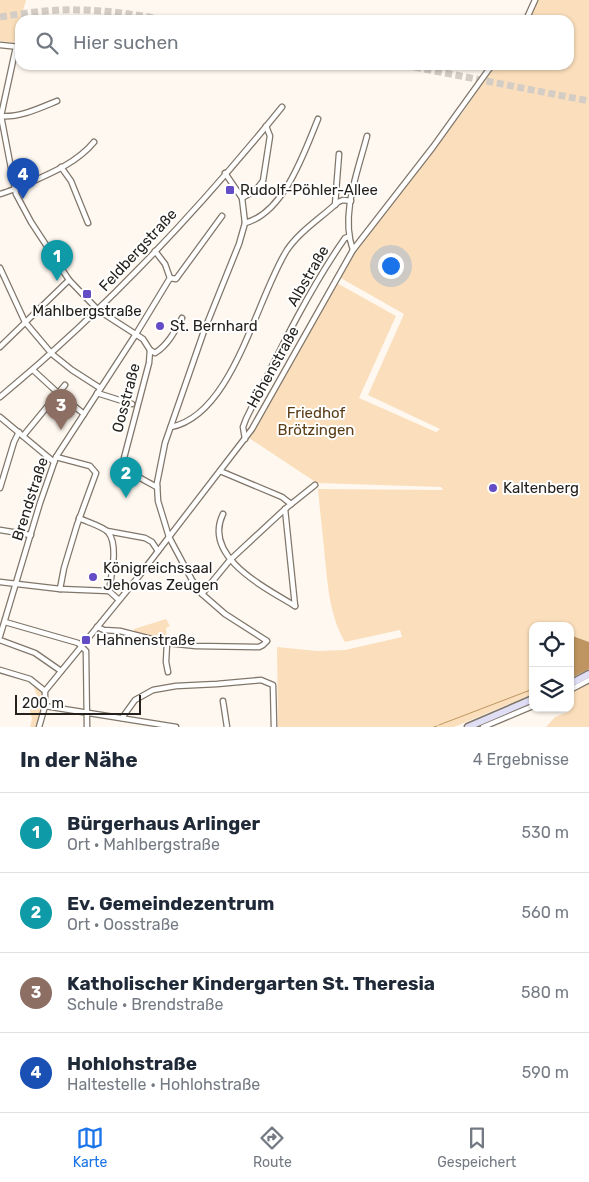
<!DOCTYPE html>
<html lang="de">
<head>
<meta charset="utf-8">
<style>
	body { margin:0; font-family:Rubik,sans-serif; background:#f2f2f3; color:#1f2937 }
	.controls { position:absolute; right:15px; bottom:15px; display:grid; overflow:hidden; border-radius:10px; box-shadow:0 1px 4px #0004 }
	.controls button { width:45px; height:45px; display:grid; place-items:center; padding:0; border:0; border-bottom:1px solid #e0e1e3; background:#fff; color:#1f2937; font:25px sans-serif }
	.scale { position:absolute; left:15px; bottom:12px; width:126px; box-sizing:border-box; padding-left:5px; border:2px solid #25211d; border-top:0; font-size:14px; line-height:18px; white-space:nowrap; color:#25211d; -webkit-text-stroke:4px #fff; paint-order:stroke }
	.you { position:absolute; left:390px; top:265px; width:18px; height:18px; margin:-12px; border:4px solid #fff; border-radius:50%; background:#1a73e8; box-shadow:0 0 0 8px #1a73e833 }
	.badge { display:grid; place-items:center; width:32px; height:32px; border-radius:50%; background:#1a73e8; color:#fff; font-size:16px; font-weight:700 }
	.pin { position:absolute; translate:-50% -41px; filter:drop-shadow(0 1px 2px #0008) }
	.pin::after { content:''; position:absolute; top:26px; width:18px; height:15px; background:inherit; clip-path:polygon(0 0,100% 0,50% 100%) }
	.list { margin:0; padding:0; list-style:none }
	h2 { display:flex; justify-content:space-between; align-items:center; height:65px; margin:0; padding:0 20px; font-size:21px }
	h2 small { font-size:16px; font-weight:400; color:#747a83 }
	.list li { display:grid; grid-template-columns:32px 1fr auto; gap:15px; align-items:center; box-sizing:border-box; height:80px; padding:0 20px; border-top:1px solid #e0e1e3 }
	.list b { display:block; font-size:19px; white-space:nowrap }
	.list p { margin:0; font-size:16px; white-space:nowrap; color:#747a83 }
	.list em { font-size:16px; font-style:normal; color:#747a83 }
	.icon { flex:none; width:28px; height:28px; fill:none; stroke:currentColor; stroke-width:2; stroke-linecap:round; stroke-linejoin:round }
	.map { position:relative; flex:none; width:589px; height:727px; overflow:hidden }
	.search { position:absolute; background:#fff; box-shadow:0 1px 4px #0004; left:15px; right:15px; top:15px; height:55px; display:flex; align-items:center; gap:12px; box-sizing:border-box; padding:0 18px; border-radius:15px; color:#747a83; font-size:19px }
	.sheet { height:385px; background:#fff }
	nav { display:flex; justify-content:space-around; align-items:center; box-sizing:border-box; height:70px; border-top:1px solid #e0e1e3; background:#fff; font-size:14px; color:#747a83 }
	nav a { display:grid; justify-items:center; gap:2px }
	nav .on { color:#1a73e8 }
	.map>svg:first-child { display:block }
	.green { fill:#fbdfbc }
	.water { fill:#be9561 }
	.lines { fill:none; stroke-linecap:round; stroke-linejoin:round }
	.stream { stroke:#be9561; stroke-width:1 }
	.trunk-tunnel { stroke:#d3cdc6; stroke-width:7; stroke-dasharray:7 3.5; stroke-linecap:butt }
	.minor-casing { stroke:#80766a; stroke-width:7 }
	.secondary-casing { stroke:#80766a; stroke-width:9 }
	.minor { stroke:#fff; stroke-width:4.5 }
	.secondary { stroke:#e0def5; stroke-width:6 }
	.poi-dot { fill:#634cc5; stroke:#fff; stroke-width:2 }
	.labels { text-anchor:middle; stroke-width:4; stroke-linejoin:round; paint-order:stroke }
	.poi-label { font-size:15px; fill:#25211d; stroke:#fff; text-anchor:start }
	.street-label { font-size:15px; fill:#25211d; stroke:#fff }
	.park-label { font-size:15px; fill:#5a3d14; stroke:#fff }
</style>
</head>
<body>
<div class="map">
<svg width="589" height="727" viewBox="0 0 589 727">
	<rect width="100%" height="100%" fill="#fef8f0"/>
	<g class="green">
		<polygon points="0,0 26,0 14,43 0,41"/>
		<path d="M 537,0 L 589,0 L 589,642 L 570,635 L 570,626 L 533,626 L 533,694 L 454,727 L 278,727 L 277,647 L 317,651 L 345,650 L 402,637 L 400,630 L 345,642 C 330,616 328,588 325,559 C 323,536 320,512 318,489 L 443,490 L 441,487 L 317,483 L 249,438 L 335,282 L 396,316 L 359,398 L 436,432 L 440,429 L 368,395 L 404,314 L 339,277 L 377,221 L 463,112 L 495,65 L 569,65 L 569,20 L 529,20 Z"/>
		<polygon points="166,619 170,626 166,628 167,641 160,641 134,632 134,629"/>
		<polygon points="32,681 42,692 42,705 37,727 30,727 32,719 29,707 39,703"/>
		<polygon points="589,683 589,727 546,727 555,717 570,711 570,693"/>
	</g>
	<polygon class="water" points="570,635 589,642 589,669 571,678"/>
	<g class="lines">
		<g class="stream">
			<polyline points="439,725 533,689"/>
			<polyline points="434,727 437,726"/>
		</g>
		<g class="trunk-tunnel">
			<path d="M 0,17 C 26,13 52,9 78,10 C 108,10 137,15 167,20"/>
			<polyline points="404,65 589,101"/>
		</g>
		<g class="minor-casing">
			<g id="minor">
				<polyline points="526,20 535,0"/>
				<polyline points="0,45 20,47"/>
				<path d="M 16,47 L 1,116 L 16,194 L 31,222 L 69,280 L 98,310 L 143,339 L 150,350 L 149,363 L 124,458 C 128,474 144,480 157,487"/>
				<path d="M 0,116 C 19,118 40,108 57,101"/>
				<polyline points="61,167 71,181 88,223"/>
				<path d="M 0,194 C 8,192 14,189 22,186 C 47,175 76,164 94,142"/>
				<polyline points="242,198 256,190 263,181 270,136 266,126"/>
				<polyline points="335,205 339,154"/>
				<path d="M 245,223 C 284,213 304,153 318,119"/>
				<path d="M 353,250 C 340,215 358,171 367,136"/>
				<polyline points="155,251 165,264 170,278"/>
				<polyline points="0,268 25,322 52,354 72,370 100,388"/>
				<polyline points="0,347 69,280"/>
				<path d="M 150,350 L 155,353 C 168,345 175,331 182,318"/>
				<polyline points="33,370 58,393 84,414"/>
				<polyline points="97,393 132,404"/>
				<path d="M 0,397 C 104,311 197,212 282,107"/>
				<polyline points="0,417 54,462"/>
				<path d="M 171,427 C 233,415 256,299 287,250 C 300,231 321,218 338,202 L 343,200 L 351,201"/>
				<polyline points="23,436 65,385"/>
				<path d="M 245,439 L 243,427 L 246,419 C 276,358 306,294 345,238 L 348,237"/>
				<polyline points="56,457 90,466 96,473 77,525 64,568 60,589"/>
				<polyline points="220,471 282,497 291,504"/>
				<polyline points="0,488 14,442 19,432"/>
				<polyline points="285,509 295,606"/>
				<path d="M 223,514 C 202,557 266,588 295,606"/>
				<path d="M 79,518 C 87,522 102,526 108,532 C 119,545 111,576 109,591 L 119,600"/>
				<polyline points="0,530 31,535"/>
				<polyline points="107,531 145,538 152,542 158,551"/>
				<polyline points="0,582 60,589 109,591"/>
				<polyline points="202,594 230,560 285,509 315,485"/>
				<polyline points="5,622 78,643 86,651 87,727"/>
				<polyline points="97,627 104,630 120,631 167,643 196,646 259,647 263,645 267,641 225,614 202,594 192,580 169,537 158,501 157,483 165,443 204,331 239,244 245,223 242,198 225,173"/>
				<polyline points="0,636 40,503 56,457 136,334 170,278 176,279 222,216"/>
				<polyline points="0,640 35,653 61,671"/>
				<polyline points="167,643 166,662 168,672"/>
				<polyline points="0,670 30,679 45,691"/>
				<polyline points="570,690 589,680"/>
				<polyline points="223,701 227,727"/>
				<polyline points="45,706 176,727"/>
				<polyline points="122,718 135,700 153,690 176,686 217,684 261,680 273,685 274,727"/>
				<polyline points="39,727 45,706 45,691 139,576 252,429 353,250 433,147 492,65"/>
				<polyline points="483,727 533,706"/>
			</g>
		</g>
		<g class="secondary-casing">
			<g id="secondary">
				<polyline points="570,684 589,674"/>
				<polyline points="468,727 533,699"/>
			</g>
		</g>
		<use href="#minor" class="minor"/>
		<use href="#secondary" class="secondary"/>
	</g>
	<g class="poi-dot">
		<rect x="225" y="185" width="10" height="10" rx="2.5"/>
		<rect x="82" y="289" width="10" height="10" rx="2.5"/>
		<circle cx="160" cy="326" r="5"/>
		<circle cx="493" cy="488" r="5"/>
		<circle cx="93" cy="577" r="5"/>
		<rect x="81" y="635" width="10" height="10" rx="2.5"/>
	</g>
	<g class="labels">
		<g class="poi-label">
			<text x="240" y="195">Rudolf-Pöhler-Allee</text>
			<text x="87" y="316" text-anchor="middle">Mahlbergstraße</text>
			<text x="170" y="331">St. Bernhard</text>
			<text x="503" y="493">Kaltenberg</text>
			<text x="103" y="573">Königreichssaal<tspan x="103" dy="17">Jehovas Zeugen</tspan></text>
			<text x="96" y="645">Hahnenstraße</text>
		</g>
		<g class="street-label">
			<text transform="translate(138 250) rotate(-47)" y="5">Feldbergstraße</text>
			<text transform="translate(308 276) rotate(-60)" y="5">Albstraße</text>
			<text transform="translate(273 367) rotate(-61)" y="5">Höhenstraße</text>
			<text transform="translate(126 398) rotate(-75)" y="5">Oosstraße</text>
			<text transform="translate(30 499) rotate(-72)" y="5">Brendstraße</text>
		</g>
		<g class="park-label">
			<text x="316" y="418">Friedhof<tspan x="316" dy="17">Brötzingen</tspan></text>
		</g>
	</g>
</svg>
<div class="controls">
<button><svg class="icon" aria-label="locate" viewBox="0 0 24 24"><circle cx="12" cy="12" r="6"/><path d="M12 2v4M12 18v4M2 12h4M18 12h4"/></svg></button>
<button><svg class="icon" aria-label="layers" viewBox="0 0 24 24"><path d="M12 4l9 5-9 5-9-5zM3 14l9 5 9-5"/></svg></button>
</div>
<div class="scale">200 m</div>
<div class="you"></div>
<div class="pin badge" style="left:57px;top:281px;background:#0f9aa8">1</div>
<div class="pin badge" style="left:126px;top:498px;background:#0f9aa8">2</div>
<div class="pin badge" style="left:61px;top:430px;background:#8d6e63">3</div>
<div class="pin badge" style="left:23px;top:199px;background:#1a4fb4">4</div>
<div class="search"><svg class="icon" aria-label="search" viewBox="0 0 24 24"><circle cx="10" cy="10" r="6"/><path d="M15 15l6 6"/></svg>Hier suchen</div>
</div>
<section class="sheet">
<h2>In der Nähe<small>4 Ergebnisse</small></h2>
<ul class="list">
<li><span class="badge" style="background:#0f9aa8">1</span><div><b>Bürgerhaus Arlinger</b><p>Ort · Mahlbergstraße</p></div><em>530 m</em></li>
<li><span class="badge" style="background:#0f9aa8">2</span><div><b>Ev. Gemeindezentrum</b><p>Ort · Oosstraße</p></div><em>560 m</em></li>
<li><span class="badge" style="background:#8d6e63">3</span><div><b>Katholischer Kindergarten St. Theresia</b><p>Schule · Brendstraße</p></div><em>580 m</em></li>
<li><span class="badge" style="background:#1a4fb4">4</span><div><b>Hohlohstraße</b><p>Haltestelle · Hohlohstraße</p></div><em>590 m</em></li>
</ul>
</section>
<nav>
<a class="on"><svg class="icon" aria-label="map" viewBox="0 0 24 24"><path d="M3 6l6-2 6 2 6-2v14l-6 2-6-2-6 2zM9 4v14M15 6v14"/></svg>Karte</a>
<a><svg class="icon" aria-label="directions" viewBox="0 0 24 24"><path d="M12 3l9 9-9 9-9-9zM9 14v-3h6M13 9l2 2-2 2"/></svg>Route</a>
<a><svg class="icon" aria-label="saved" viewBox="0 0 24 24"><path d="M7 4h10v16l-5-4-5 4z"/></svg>Gespeichert</a>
</nav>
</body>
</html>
